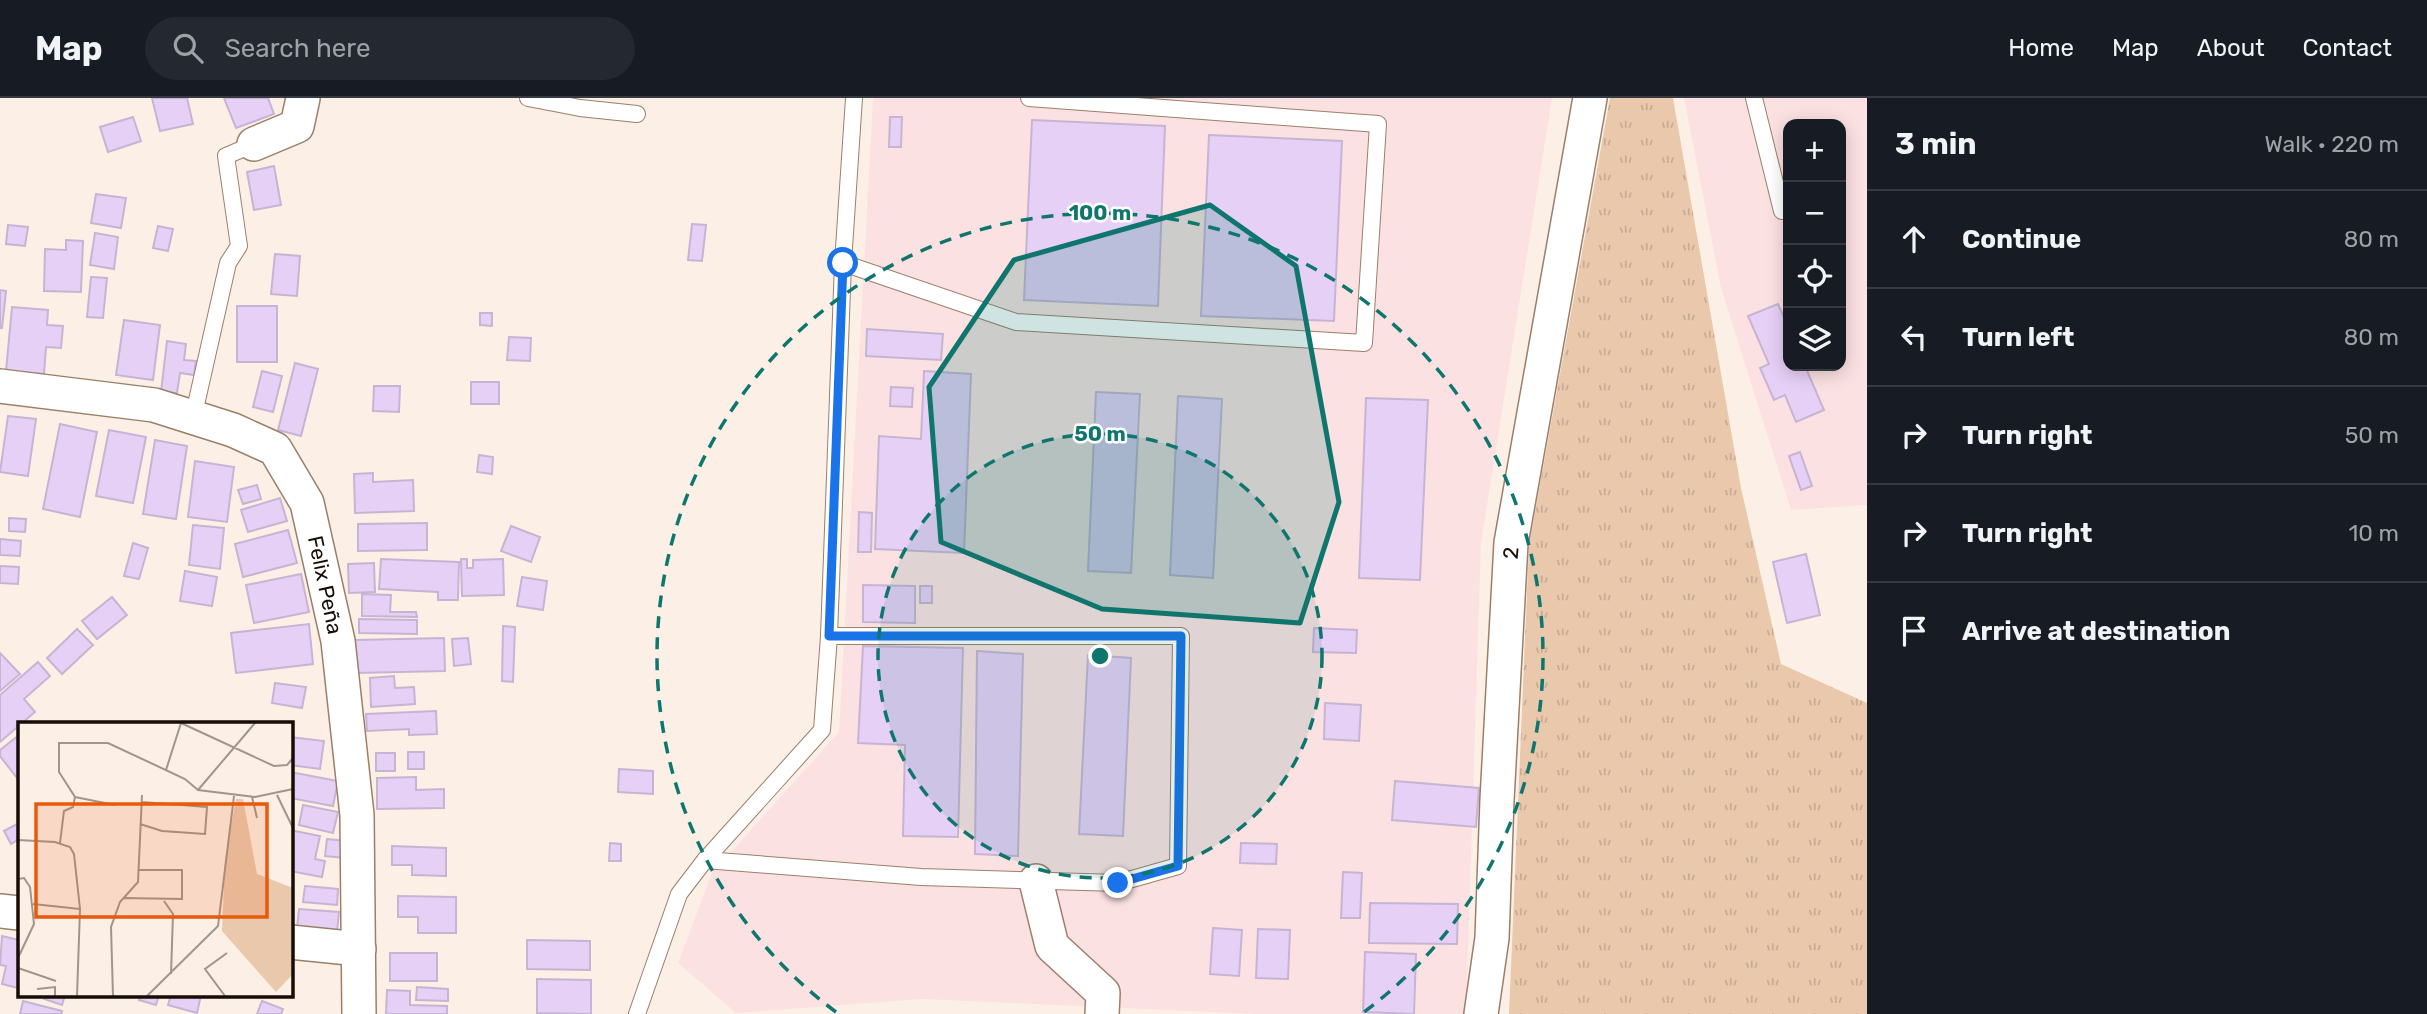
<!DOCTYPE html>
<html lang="en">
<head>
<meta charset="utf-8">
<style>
	body { margin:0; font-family:Rubik,sans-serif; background:#242831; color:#f1f3f6 }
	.controls { position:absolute; right:21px; top:21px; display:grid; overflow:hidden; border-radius:14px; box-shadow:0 4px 18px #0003 }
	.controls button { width:63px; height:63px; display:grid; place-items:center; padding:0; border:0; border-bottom:2px solid #363941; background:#171b24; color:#f1f3f6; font:35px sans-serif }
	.stop { position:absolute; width:21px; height:21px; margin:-16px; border:5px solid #1a73e8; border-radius:50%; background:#fff }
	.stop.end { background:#1a73e8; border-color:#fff; box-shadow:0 2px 7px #0008 }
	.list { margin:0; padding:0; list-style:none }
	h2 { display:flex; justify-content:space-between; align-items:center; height:91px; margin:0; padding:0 28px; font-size:30px }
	h2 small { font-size:23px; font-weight:400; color:#9ea1a6 }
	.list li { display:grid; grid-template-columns:46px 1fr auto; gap:21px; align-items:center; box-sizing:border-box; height:98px; padding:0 28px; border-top:2px solid #363941 }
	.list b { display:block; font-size:26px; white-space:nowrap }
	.list em { font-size:23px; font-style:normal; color:#9ea1a6 }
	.icon { flex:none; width:38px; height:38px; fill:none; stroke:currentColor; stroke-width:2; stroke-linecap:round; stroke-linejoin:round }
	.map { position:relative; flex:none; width:1867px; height:916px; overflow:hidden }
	header { display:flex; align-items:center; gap:42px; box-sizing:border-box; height:98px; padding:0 35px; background:#171b24; border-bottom:2px solid #363941 }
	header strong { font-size:33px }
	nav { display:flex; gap:38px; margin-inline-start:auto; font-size:24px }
	.search { width:490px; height:63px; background:#242831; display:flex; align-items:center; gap:18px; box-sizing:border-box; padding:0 24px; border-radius:38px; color:#9ea1a6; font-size:26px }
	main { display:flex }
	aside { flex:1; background:#171b24 }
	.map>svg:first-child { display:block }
	.industrial { fill:#fce1e2; fill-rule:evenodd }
	.grass { fill:url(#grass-tufts) }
	.building { fill:#e7d0f6; stroke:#c6b4d3; stroke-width:2 }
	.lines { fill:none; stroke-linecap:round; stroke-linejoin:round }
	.lane-casing { stroke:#9b7f69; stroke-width:18 }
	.street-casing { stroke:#9b7f69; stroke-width:36 }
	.lane { stroke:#fff; stroke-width:16 }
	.street { stroke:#fff; stroke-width:33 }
	.route { stroke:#1a73e8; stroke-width:9 }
	.marked { fill:#0f766e; fill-opacity:0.2; stroke:#0f766e; stroke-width:5; stroke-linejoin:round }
	.ring { fill:none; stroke:#0f766e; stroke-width:3.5; stroke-dasharray:12 9 }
	.labels { text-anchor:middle; stroke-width:5; stroke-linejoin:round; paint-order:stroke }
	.street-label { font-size:21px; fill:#170d06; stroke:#fff }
	.inset-road { fill:none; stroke:#a0958c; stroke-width:2 }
	.view { fill:#e8590c; fill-opacity:0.15; stroke:#e8590c; stroke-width:3.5 }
	.inset-edge { fill:none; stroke:#170d06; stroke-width:3.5 }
	.centre { fill:#0f766e; stroke:#fff; stroke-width:3.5 }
	.ring-label { font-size:21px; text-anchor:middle; font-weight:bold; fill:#0f766e; stroke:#fff; stroke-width:5; stroke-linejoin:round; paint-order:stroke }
</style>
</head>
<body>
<header>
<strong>Map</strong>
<div class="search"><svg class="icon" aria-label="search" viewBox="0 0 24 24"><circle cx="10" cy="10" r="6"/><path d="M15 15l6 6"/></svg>Search here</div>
<nav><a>Home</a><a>Map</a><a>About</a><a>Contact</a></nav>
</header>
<main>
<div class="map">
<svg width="1867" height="916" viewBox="0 0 1867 916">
	<defs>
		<pattern id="grass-tufts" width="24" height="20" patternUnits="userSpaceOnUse" patternTransform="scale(1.75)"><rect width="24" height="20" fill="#eac8ac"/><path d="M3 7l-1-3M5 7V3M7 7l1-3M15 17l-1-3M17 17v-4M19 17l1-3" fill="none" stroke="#c8ab92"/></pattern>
	</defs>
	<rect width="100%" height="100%" fill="#fcf0e6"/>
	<g class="industrial">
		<polygon points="873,0 1552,0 1481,445 1466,916 1256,916 922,901 736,915 678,865 712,775 839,634"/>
		<path d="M 1684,0 L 1867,0 L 1867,407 L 1791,412 L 1721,190 ZM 1788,26 L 1841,26 L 1841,268 L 1788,268 Z"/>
	</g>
	<polygon class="grass" points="1610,0 1673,0 1741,390 1781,566 1867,605 1867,916 1509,916 1529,447"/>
	<g class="building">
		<polygon points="152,0 187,0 193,26 160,33"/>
		<polygon points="224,0 268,0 274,16 236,30"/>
		<polygon points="133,19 141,43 108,54 100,29"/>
		<polygon points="890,19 902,19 901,49 889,49"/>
		<polygon points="1032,22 1165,28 1158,208 1024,202"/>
		<polygon points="1209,37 1342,43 1334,223 1201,218"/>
		<polygon points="274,68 281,107 254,112 247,74"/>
		<polygon points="96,96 126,100 121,130 91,125"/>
		<polygon points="692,126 706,127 702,163 688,162"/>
		<polygon points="8,127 28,129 25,148 6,146"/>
		<polygon points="158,128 173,131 168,153 153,150"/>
		<polygon points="95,135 118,139 114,171 90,167"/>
		<polygon points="66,142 83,143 81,194 44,193 45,151 66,152"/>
		<polygon points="275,156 300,158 297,198 271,196"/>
		<polygon points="91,179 107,180 103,220 87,219"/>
		<polygon points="0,192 6,193 2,230 0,230"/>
		<polygon points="1778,206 1788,229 1788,268 1805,268 1824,312 1796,324 1785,297 1774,302 1760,270 1769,266 1748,218"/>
		<rect x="237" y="208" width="40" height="56"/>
		<polygon points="12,209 48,212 47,227 63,228 61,250 46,249 44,276 6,273"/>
		<polygon points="480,215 492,215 492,228 480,227"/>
		<polygon points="124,222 160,227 153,282 116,277"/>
		<polygon points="867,231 943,236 941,262 866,258"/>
		<polygon points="509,239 531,240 530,263 507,262"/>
		<polygon points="167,243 186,246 184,262 196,263 194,277 180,275 177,295 161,294"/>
		<polygon points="295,265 318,271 301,338 278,332"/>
		<polygon points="262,273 282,278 273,314 253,309"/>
		<polygon points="924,273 971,276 964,455 875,451 879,338 921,341"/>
		<rect x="471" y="284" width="28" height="22"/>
		<polygon points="374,288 400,288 399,314 373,313"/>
		<polygon points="891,289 913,290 912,309 890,308"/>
		<polygon points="1096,294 1140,296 1131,475 1088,473"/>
		<polygon points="1178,298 1222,301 1213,480 1170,477"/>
		<polygon points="1366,300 1428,302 1420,482 1359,480"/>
		<polygon points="8,318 36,321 28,378 0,374"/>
		<polygon points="60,326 97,334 80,419 43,411"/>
		<polygon points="109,332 146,339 133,405 96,398"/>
		<polygon points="155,342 187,348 176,421 143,416"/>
		<polygon points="1800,354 1812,388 1801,392 1789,358"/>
		<polygon points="479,357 493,359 492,376 477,374"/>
		<polygon points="195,363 234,369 227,424 188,419"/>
		<polygon points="373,375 373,384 413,382 414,413 355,415 354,376"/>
		<polygon points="257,387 261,401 243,406 238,392"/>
		<polygon points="280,400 287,423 248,434 241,412"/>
		<polygon points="859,414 872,415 871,454 858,454"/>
		<polygon points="9,420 26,421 25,434 9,433"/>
		<polygon points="427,425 427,452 358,453 358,426"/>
		<polygon points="193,427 224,430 220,471 189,467"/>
		<polygon points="511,428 540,439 531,464 501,453"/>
		<polygon points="288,432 297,465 243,479 235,446"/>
		<polygon points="0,441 21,443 20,458 0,457"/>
		<polygon points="133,445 148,450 139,481 124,478"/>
		<polygon points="1806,456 1820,517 1787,525 1773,464"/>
		<polygon points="381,461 459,464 458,502 438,502 438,494 379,491"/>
		<polygon points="461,461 467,461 467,470 473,470 473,462 503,461 504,497 462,498"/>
		<polygon points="374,465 375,494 349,495 348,466"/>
		<polygon points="0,468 19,469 18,486 0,485"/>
		<polygon points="185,473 217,479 212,508 180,503"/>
		<polygon points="301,476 309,514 254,525 246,487"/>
		<polygon points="522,479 547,483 543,512 517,508"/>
		<polygon points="863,487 915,488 915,525 863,524"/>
		<rect x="920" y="488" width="12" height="17"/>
		<polygon points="362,496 391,497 390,514 416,514 417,519 362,518"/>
		<polygon points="112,499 127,517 97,541 82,523"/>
		<polygon points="359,521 417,522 417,536 359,535"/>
		<polygon points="309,526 313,566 236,575 231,535"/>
		<polygon points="503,528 515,529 513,584 502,583"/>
		<polygon points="1314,530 1357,532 1356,555 1313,554"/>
		<polygon points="77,531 93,547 62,576 47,560"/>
		<polygon points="444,540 445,573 356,575 355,542"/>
		<polygon points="468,540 471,566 454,568 452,541"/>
		<polygon points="863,548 963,550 958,739 903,738 905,647 858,645"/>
		<polygon points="977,553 1023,556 1018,758 975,756"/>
		<polygon points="0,555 20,576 0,593"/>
		<polygon points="1088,557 1131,560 1123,738 1079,736"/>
		<polygon points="38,564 50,578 24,601 35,614 0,644 0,597"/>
		<polygon points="394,578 395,590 414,589 415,606 371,609 370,580"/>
		<polygon points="275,585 306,589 302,610 272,605"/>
		<polygon points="1325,605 1361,607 1359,643 1324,641"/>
		<polygon points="436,613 437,636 409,637 409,631 367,633 366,616"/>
		<polygon points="19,637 19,678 17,680 0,658 0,652"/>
		<polygon points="290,639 324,643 320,671 290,667"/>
		<rect x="408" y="654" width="16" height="17"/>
		<rect x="376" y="655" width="19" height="18"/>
		<polygon points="619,671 653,673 653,696 618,694"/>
		<polygon points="290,674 338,683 333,708 290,700"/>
		<polygon points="416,679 416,692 444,691 444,710 377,711 377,680"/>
		<polygon points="1395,683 1479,690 1476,729 1392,722"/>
		<polygon points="303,707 338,714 333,735 299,727"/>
		<polygon points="19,725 19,741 11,746 4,733"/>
		<polygon points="290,732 320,738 315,761 325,763 322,779 290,773"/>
		<polygon points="327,741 347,743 345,760 325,758"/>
		<polygon points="610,745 621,746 621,763 609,763"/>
		<polygon points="1241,745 1277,746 1276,766 1240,765"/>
		<polygon points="392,748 446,750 446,778 412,777 412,767 392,767"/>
		<polygon points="1343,774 1362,775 1360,820 1341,820"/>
		<polygon points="305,788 338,791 337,807 303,804"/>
		<polygon points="398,798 456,799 456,835 418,835 418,819 398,819"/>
		<polygon points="1370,805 1458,806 1457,846 1369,845"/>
		<polygon points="299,811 339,814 337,834 297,830"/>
		<polygon points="1213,830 1242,832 1239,878 1210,876"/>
		<polygon points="1258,831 1290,832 1288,881 1256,880"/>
		<polygon points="2,838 19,842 18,890 2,886 6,868 0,867"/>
		<polygon points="527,842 590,843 590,872 527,871"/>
		<polygon points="1365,854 1416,856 1414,916 1363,914"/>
		<rect x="390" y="855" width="47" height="28"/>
		<polygon points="537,881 591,882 591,916 537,915"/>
		<polygon points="417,889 448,891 448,903 416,902"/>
		<polygon points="387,892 410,893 410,907 447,908 447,916 386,916"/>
		<polygon points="46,897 65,897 62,907 44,901"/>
		<polygon points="141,897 159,897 156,907 139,902"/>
		<polygon points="171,897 201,897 197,915 168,907"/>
		<polygon points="23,903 62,913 61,916 20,916"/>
		<polygon points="262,903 283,911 281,916 257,916"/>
	</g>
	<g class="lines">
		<g class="lane-casing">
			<g id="lane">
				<polyline points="528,0 580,10 637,16"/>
				<polyline points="1754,0 1782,113"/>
				<polyline points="843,165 1016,224 1364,245 1378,26 1029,0"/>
				<polyline points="193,320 228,165 239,148 226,58 254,46"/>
				<polyline points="705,762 921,779 1118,785 1178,768 1181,538 829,538"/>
				<polyline points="637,916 679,796 705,762 822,632 829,538 843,165 854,0"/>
			</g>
		</g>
		<g class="street-casing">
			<g id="street">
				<polyline points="254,46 297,28 303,0"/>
				<polyline points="0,288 154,307 233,332 275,351 307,405 338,543 357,717 359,916"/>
				<polyline points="1036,783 1052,848 1103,895 1102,916"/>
				<polyline points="0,813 19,815"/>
				<polyline points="290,844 359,851"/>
				<polyline points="1481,916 1492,840 1497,702 1511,445 1590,0"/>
			</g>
		</g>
		<use href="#lane" class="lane"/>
		<use href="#street" class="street"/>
	</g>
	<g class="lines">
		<polyline class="route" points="843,165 829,538 1181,538 1178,768 1118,785"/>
	</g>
	<path class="marked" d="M 1210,107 L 1296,168 L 1339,404 L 1300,525 L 1102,511 L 941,444 L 929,289 L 1014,162 Z"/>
	<circle cx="1100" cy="558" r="222" fill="#0f766e" fill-opacity=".12"/>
	<g class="ring">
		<circle cx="1100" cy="558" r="222"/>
		<path d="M836 914A443 443 0 1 1 1364 914"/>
	</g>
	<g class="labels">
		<g class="street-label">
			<text transform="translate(1511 455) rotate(-85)" y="7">2</text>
			<text transform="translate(325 487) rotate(78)" y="7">Felix Peña</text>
		</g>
	</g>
	<g transform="translate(18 624)">
		<rect width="275" height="275" fill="#fcf0e6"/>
		<path d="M 218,77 L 225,77 L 239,152 L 275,166 L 275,252 L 258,270 L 204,209 L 207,137 Z" fill="#eac8ac"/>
		<path class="inset-road" d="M 163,1 L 256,44 L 269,43 L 275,36M 148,48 L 163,1M 180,68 L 237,1M 259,73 L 275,106M 57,75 L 97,83M 234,75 L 239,96M 122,102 L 144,109 L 187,112 L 189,85 L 124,80M 0,118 L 37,120 L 52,125 L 56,132 L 62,187 L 59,274M 42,121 L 46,89 L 55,85 L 57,75 L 41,50 L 41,21 L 90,21 L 167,57 L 180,68 L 237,75 L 275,67M 0,157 L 6,156 L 12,165 L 16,202 L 0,236M 105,176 L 164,177 L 164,148 L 121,148M 146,179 L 155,192 L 153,252M 15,182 L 62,187M 0,246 L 38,259M 19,267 L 37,265 L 37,274M 95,274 L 93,205 L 102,180 L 120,160 L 124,73M 129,274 L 200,204 L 216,74M 207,274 L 187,247 L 209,231"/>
		<path class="view" d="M 18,82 L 249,82 L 249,195 L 18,195 Z"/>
		<rect width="275" height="275" class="inset-edge"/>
	</g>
	<circle cx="1100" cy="558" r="10" class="centre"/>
	<g class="ring-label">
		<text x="1100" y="122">100 m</text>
		<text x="1100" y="343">50 m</text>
	</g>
</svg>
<div class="controls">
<button>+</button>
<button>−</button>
<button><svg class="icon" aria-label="locate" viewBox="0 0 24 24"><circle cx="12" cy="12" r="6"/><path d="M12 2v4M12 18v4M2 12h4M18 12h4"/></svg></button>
<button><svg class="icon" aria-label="layers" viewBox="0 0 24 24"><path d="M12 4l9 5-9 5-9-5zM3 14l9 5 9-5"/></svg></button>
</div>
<div class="stop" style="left:843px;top:165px"></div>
<div class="stop end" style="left:1118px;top:785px"></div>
</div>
<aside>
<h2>3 min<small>Walk · 220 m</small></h2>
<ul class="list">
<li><svg class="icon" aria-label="ahead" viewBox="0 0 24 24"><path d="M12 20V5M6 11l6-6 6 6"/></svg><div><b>Continue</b></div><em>80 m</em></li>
<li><svg class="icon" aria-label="left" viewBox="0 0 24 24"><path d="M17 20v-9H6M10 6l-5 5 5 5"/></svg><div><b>Turn left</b></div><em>80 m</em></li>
<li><svg class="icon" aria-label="right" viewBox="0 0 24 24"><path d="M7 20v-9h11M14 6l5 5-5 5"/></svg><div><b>Turn right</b></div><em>50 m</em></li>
<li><svg class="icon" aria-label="right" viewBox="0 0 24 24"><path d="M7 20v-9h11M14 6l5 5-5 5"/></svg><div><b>Turn right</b></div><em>10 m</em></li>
<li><svg class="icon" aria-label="arrive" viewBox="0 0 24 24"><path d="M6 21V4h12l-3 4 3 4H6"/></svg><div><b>Arrive at destination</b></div></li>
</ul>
</aside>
</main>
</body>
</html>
